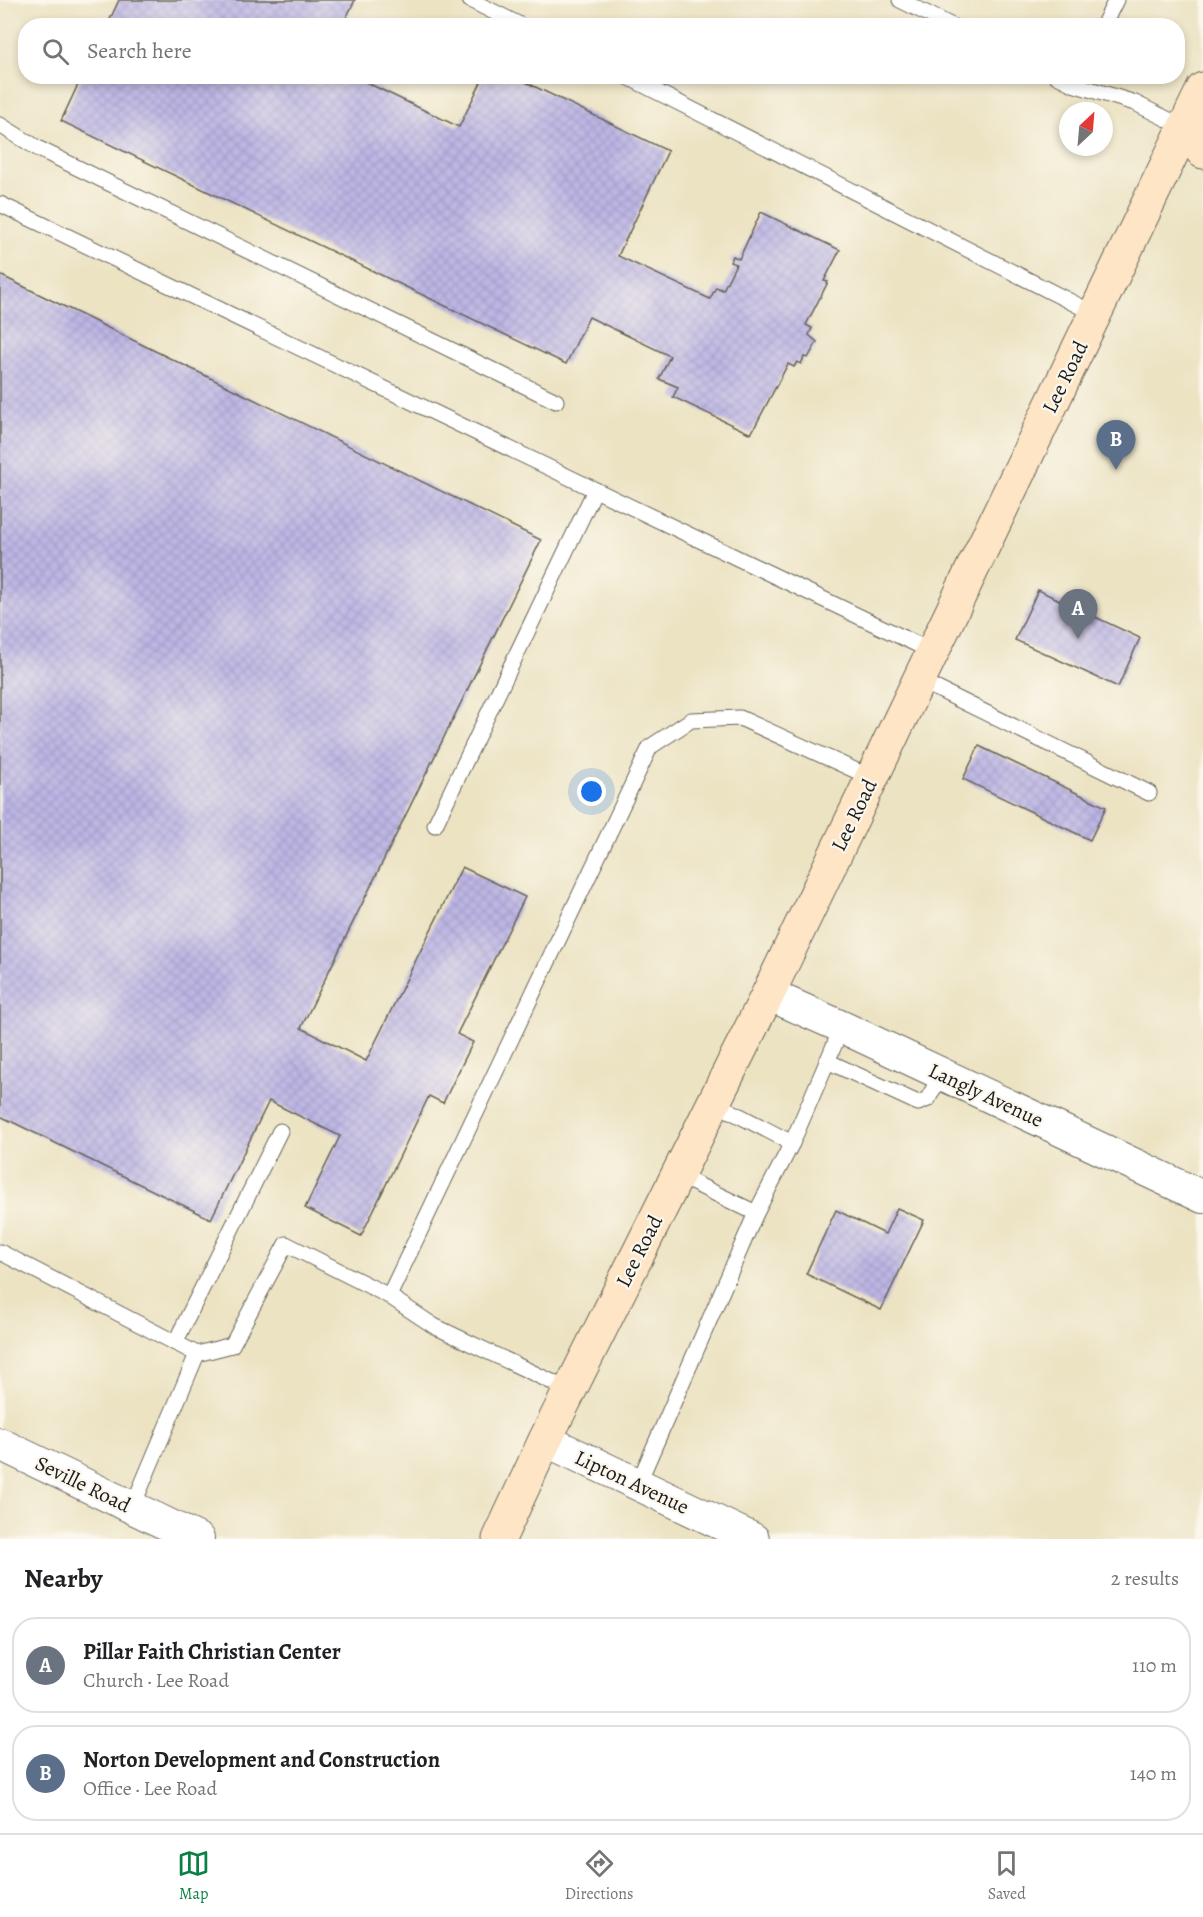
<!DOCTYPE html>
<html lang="en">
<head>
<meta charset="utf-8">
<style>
	body { margin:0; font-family:Alegreya,serif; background:#f6f6f6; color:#202124 }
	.compass { position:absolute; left:1059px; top:102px; width:54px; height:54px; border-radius:50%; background:#fff; box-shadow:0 3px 9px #0003; rotate:26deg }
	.you { position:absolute; left:592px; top:792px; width:21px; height:21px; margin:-15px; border:4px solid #fff; border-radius:50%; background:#1a73e8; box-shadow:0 0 0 9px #1a73e833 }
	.badge { display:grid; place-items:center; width:39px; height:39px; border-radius:50%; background:#0b8043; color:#fff; font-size:20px; font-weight:700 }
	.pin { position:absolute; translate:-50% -50px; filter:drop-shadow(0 2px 3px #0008) }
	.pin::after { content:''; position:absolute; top:32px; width:21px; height:18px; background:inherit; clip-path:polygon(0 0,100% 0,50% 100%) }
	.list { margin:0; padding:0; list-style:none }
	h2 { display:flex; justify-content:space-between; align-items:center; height:78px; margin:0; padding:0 24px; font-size:26px }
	h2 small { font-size:20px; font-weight:400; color:#757577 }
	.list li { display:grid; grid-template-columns:39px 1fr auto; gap:18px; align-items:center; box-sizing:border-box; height:96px; margin:0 12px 12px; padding:0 12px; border:2px solid #e0e0e0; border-radius:24px }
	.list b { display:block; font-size:22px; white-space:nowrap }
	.list p { margin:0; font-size:20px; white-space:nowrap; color:#757577 }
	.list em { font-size:20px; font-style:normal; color:#757577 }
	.icon { flex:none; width:33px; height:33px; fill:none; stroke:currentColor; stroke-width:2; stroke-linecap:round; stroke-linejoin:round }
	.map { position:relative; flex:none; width:1203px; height:1539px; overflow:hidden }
	.search { position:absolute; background:#fff; box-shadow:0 3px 9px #0003; left:18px; right:18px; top:18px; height:66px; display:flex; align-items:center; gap:15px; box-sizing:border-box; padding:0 21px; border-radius:24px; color:#757577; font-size:22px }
	.sheet { height:294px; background:#fff }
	nav { display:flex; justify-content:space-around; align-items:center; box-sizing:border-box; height:84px; border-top:2px solid #e0e0e0; background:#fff; font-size:16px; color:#757577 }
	nav a { display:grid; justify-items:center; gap:3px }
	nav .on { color:#0b8043 }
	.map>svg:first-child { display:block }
	.building { fill:url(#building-cross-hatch) }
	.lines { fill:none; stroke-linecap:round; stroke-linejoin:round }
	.lane-casing { stroke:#656256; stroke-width:17 }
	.street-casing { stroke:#656256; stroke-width:34 }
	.secondary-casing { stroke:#656256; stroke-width:35 }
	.lane { stroke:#fff; stroke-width:15 }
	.street { stroke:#fff; stroke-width:32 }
	.secondary { stroke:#fde5c5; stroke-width:33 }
	.labels { text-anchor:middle; stroke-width:4.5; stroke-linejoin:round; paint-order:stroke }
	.street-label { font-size:21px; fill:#1c1c1c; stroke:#fbf7ec }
</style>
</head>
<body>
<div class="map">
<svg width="1203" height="1539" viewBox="0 0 1203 1539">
	<defs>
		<pattern id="building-cross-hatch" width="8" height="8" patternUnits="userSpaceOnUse" patternTransform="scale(1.5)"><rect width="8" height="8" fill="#bdb6e5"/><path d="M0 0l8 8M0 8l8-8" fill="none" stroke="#a29cc4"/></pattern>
	</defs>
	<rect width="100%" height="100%" fill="#fbf7ec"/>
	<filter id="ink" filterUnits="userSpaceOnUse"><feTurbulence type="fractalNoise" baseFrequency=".0167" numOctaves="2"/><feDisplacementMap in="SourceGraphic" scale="12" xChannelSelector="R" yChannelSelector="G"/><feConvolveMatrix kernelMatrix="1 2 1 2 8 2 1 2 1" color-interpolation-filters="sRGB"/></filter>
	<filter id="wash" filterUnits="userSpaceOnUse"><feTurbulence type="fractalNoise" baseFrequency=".008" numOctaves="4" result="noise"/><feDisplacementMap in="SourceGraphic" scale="24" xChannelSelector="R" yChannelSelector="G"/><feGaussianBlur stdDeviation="1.35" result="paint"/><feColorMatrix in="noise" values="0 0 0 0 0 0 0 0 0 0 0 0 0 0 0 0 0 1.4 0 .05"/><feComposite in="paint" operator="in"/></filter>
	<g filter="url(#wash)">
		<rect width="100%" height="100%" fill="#ece3c3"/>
		<g id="blocks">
			<g class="building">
				<polygon points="119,0 355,0 342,26 107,26"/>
				<polygon points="82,76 353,76 459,127 484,76 513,76 668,151 618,256 710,299 716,287 723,290 736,264 730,262 733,256 739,259 761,212 840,250 824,281 828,282 806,325 812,328 809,335 817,342 808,358 804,357 801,364 797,362 794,367 788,364 751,434 673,397 678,387 659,379 670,356 589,317 566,364 61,121"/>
				<polygon points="0,275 541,540 301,1028 366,1061 462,867 525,897 457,1034 473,1042 443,1103 429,1096 361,1236 305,1208 340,1136 269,1101 211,1219 0,1116"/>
				<polygon points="1038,590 1140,638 1118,687 1015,640"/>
				<polygon points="979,746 1106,807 1090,840 963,779"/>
				<polygon points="897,1208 924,1220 881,1310 806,1274 836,1210 885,1234"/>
			</g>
		</g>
	</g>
	<g filter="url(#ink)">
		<use href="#blocks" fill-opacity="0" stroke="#656256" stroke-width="1.5"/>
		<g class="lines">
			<g class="lane-casing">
				<g id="lane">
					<polyline points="470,0 522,26"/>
					<polyline points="900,0 952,26"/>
					<polyline points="1103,26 1116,0"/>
					<polyline points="626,76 1095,314"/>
					<polyline points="1057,76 1073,84 1135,103 1185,128"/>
					<polyline points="0,125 39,149 556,401"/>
					<polyline points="0,204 933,652"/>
					<polyline points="919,680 1149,793"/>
					<polyline points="435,825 595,490"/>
					<polyline points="827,1061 918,1103 928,1099 941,1074"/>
					<polyline points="713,1102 792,1143"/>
					<polyline points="677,1175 756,1213 792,1143 842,1027"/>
					<polyline points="0,1252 197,1354 132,1508"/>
					<polyline points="175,1343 280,1131"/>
					<polyline points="197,1354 232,1345 286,1244 389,1296"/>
					<polyline points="569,1390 434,1326 389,1296 650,747 691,720 740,718 872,778"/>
					<polyline points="638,1484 756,1213"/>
				</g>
			</g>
			<g class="street-casing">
				<g id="street">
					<polyline points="768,994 842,1027 1203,1197"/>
					<polyline points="545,1440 753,1539"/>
					<polyline points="0,1444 198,1539"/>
				</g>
			</g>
			<g class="secondary-casing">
				<g id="secondary">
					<polyline points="1185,128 1203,152"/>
					<polyline points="499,1539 545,1440 768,994 1203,89"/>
				</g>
			</g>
			<use href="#lane" class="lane"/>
			<use href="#street" class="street"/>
			<use href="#secondary" class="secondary"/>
		</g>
	</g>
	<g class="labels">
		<g class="street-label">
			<text transform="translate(1065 377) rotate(-64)" y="7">Lee Road</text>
			<text transform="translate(854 815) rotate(-64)" y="7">Lee Road</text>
			<text transform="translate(986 1095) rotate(25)" y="7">Langly Avenue</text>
			<text transform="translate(639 1251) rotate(-63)" y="7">Lee Road</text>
			<text transform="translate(632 1482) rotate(25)" y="7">Lipton Avenue</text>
			<text transform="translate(83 1484) rotate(26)" y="7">Seville Road</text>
		</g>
	</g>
</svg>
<svg class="compass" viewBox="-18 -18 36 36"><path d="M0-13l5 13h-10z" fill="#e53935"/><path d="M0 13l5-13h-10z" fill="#757577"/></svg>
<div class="you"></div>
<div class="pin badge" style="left:1078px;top:639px;background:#6b7280">A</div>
<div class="pin badge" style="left:1116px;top:470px;background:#5c6f8a">B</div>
<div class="search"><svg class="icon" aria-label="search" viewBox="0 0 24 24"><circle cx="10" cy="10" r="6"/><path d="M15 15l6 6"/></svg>Search here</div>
</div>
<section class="sheet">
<h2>Nearby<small>2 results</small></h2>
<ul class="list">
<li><span class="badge" style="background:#6b7280">A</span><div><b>Pillar Faith Christian Center</b><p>Church · Lee Road</p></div><em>110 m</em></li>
<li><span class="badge" style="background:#5c6f8a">B</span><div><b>Norton Development and Construction</b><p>Office · Lee Road</p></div><em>140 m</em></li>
</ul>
</section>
<nav>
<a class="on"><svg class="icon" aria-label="map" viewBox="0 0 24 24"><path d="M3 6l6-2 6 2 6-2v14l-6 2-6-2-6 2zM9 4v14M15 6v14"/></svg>Map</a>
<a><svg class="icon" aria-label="directions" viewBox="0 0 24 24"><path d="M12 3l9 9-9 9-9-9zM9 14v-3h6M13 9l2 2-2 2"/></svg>Directions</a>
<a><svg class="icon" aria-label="saved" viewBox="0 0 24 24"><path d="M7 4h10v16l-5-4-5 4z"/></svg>Saved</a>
</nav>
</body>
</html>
